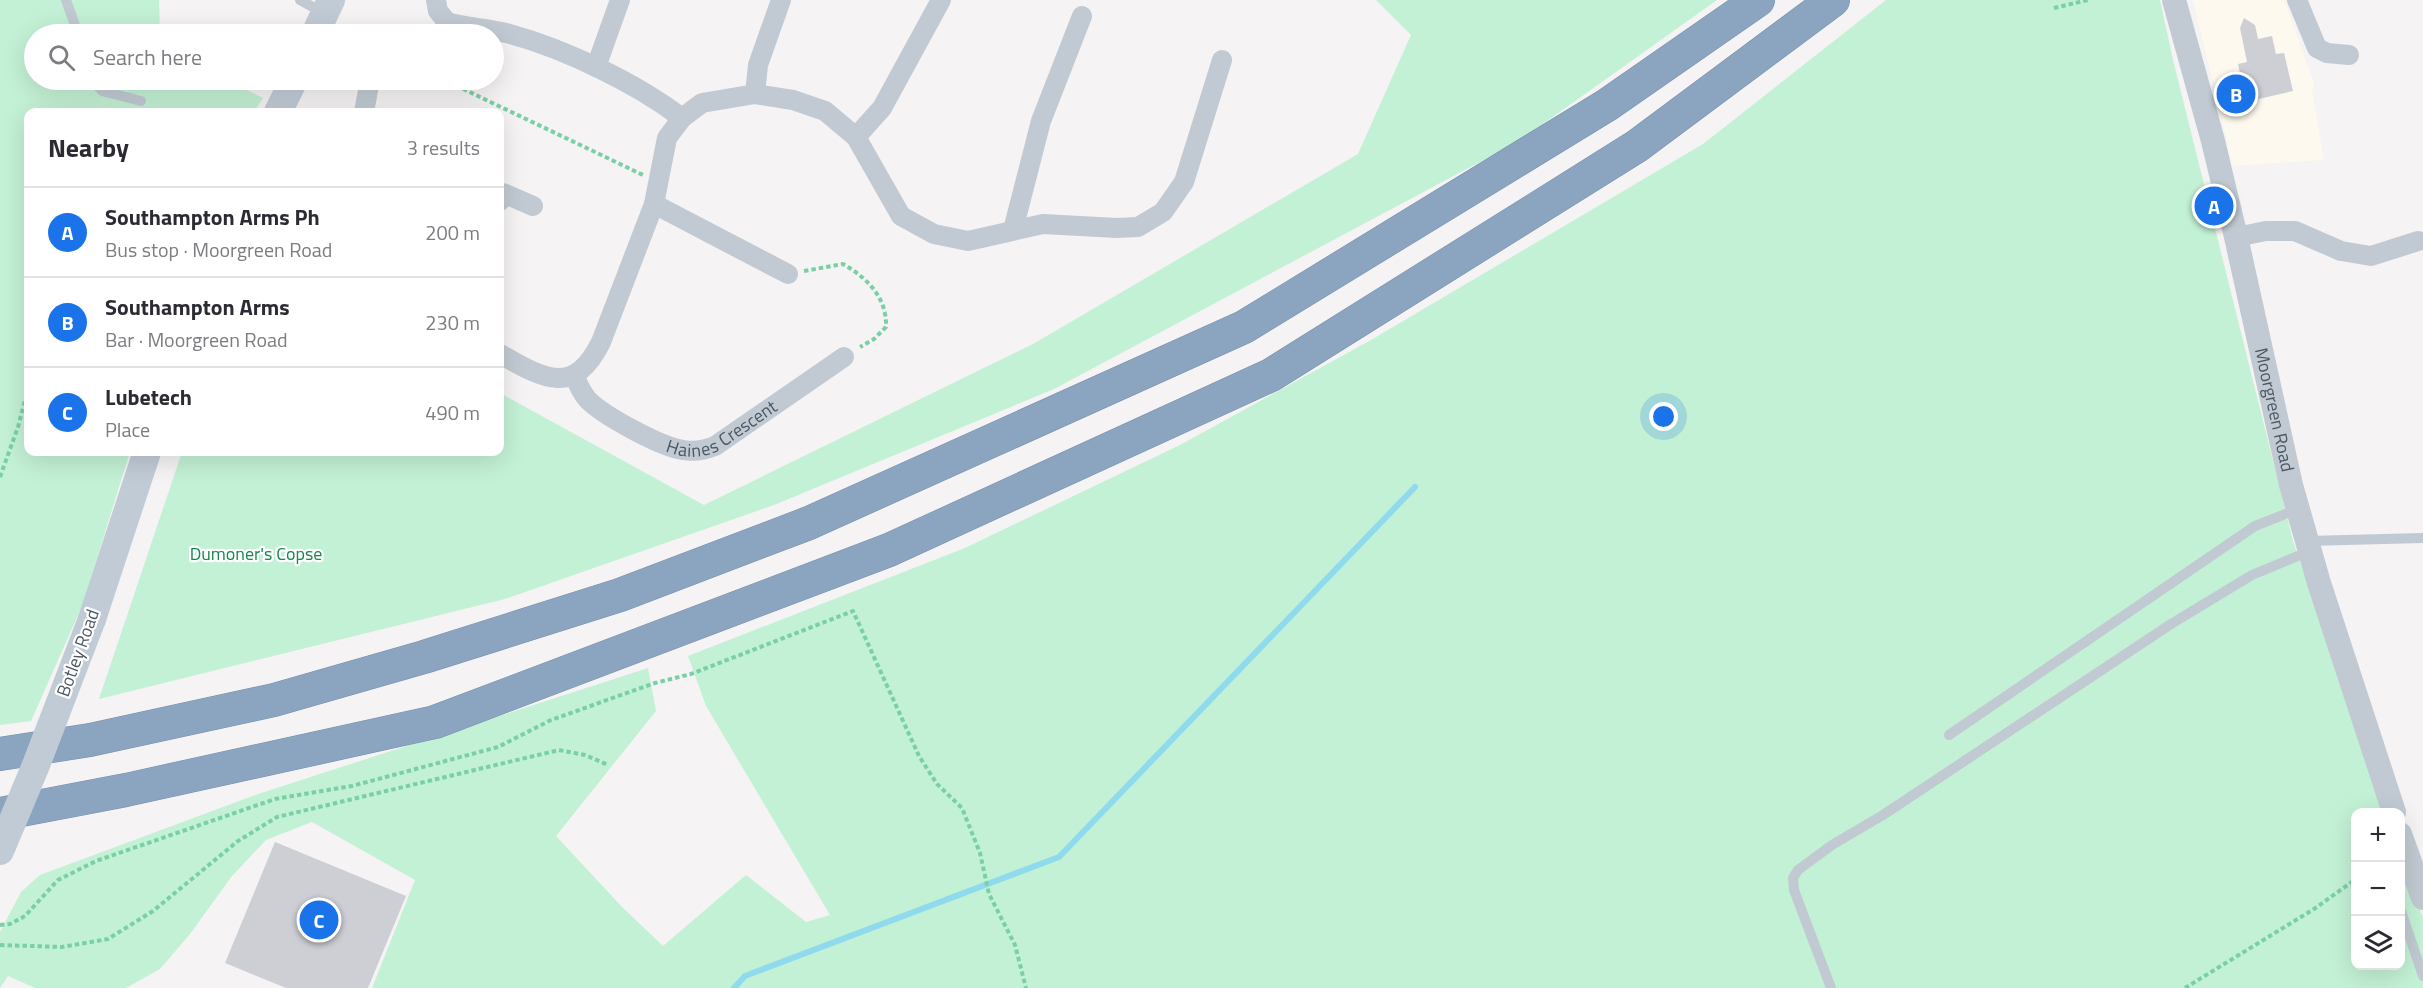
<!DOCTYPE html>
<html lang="en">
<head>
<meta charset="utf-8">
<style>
	body { margin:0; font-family:"Titillium Web",sans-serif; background:#f7f7f7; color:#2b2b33 }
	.controls { position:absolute; right:18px; bottom:18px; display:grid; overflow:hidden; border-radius:12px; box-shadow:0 6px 24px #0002 }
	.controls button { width:54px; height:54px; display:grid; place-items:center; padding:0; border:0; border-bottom:2px solid #e1e1e2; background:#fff; color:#2b2b33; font:30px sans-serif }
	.you { position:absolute; left:1664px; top:417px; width:21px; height:21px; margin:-15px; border:4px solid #fff; border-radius:50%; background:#1a73e8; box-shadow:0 0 0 9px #1a73e833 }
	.badge { display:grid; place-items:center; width:39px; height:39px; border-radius:50%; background:#1a73e8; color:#fff; font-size:20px; font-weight:700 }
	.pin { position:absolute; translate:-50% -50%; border:3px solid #fff; box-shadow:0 2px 6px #0006 }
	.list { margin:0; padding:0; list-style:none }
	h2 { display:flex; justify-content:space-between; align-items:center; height:78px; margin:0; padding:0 24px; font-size:26px }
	h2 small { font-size:20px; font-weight:400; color:#7c7c81 }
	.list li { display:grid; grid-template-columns:39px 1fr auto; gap:18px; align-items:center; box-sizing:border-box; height:90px; padding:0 24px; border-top:2px solid #e1e1e2 }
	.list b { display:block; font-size:22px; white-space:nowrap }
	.list p { margin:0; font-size:20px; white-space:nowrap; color:#7c7c81 }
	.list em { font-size:20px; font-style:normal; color:#7c7c81 }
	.icon { flex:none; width:33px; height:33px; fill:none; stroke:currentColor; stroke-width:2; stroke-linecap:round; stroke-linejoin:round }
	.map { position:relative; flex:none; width:2423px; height:988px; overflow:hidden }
	.search { position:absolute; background:#fff; box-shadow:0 6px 24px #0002; left:24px; top:24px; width:480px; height:66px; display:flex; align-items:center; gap:15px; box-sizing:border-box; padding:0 21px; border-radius:33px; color:#7c7c81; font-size:22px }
	.panel { position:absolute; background:#fff; box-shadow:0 6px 24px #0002; left:24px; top:108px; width:480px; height:348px; border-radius:12px }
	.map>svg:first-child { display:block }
	.commercial { fill:#fdf9ef }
	.green { fill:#c3f1d5 }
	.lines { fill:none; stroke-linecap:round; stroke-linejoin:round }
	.stream { stroke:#90daee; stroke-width:6 }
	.building { fill:#cdcfd5 }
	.motorway-casing { stroke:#7690ad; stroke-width:34 }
	.path { stroke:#7ad0a6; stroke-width:4; stroke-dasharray:4.5 3; stroke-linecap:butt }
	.service { stroke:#c1cad2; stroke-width:10 }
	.minor { stroke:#c1cad2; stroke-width:20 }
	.tertiary { stroke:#c1cad2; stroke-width:24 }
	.secondary { stroke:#c1cbd6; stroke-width:28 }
	.motorway { stroke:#8ba5c1; stroke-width:33 }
	.secondary-bridge { stroke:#c1cbd6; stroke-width:28 }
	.labels { text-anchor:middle; stroke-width:4.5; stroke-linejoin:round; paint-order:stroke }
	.street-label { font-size:18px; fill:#4a5661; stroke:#fff }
	.park-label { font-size:18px; fill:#17864f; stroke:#fff }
</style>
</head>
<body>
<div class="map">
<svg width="2423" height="988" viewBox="0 0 2423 988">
	<rect width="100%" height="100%" fill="#f5f3f3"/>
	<polygon class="commercial" points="2193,0 2284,0 2315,86 2312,89 2324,160 2233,166"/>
	<g class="green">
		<polygon points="0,0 159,0 160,30 177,32 180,34 34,34 34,80 226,80 263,98 254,112 28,112 28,452 130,452 82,606 31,721 0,725"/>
		<polygon points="1376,0 1717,0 1519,141 1054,389 774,505 505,599 99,699 182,452 500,452 500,393 704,505 1033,344 1358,154 1411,35"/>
		<polygon points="1886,0 2160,0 2174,64 2293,541 2386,812 2356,812 2356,966 2400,966 2401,853 2423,918 2423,988 372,988 415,880 312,822 266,840 232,876 190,934 160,969 126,988 35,988 8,976 0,988 0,932 21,892 40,875 258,794 648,668 656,711 556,836 622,907 663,946 746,875 806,922 830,915 706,706 688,656 965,548 1180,445 1371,340 1703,144"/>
	</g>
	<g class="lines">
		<polyline class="stream" points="734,988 745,976 1059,857 1415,487"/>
	</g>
	<g class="building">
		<polygon points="2244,18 2255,25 2258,39 2272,36 2276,54 2284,53 2293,91 2254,100 2252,96 2245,97 2238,64 2247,62 2240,28"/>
		<polygon points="275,842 406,896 368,988 286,988 225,963"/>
	</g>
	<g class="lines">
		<g class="motorway-casing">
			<g id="motorway">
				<polyline points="0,754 90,740 274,700 424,657 620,595 809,523 1244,327 1607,105 1758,0"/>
				<polyline points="0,814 126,790 435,722 889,550 1271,375 1637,146 1833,0"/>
			</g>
		</g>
		<g class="path">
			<polyline points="2054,8 2088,0"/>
			<polyline points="451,80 457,86 643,175"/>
			<path d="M 804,271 L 843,264 C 867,278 887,297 886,327 L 874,339 L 860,347"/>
			<polyline points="0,477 18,427 25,400"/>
			<polyline points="0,925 10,924 25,916 58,880 96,861 275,799 352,786 498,747 551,720 655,683 691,674 853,611 919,756 937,784 962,808 980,853 989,894 1015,945 1026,988"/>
			<polyline points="0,945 62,947 108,939 153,911 238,841 277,817 559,750 585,755 608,765"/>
			<polyline points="2185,988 2314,909 2356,879"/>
		</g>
		<g class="service">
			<polyline points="66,0 78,34"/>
			<polyline points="300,0 324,13"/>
			<polyline points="92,80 102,91 141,101"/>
			<polyline points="2307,541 2423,538"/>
			<polyline points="1949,735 2255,526 2298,509"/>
			<polyline points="2400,908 2423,976"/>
			<polyline points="1831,988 1794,890 1793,878 1798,870 1832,845 1883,815 2171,624 2252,575 2310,551"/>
		</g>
		<g class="minor">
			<polyline points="436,0 438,11 447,22"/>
			<polyline points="2297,0 2317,48 2327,53 2349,55"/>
			<path d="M 447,22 C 467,28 489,28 510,34 C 565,49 636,83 682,118"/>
			<polyline points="596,67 620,0"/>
			<polyline points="755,94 758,65 781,0"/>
			<polyline points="364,112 370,80"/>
			<polyline points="856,137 882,108 941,0"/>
			<polyline points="500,201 503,193 533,206"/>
			<polyline points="654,204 788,274"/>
			<polyline points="1013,230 1041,121 1082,16"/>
			<polyline points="2236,237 2266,231 2295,231 2341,251 2371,256 2418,241"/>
			<path d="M 500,354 C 544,379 574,397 601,342 L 654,204 L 667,138 L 682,118 L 702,103 L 755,94 L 793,100 L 825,111 L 856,137 L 901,216 L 934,234 L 968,241 L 1043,224 L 1117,228 L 1138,227 L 1163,212 L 1184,182 L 1222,60"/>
			<path id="s1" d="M 575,376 C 578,385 582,393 588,400 C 604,416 661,447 683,450 C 694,452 705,450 715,446 L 844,357"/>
		</g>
		<g class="tertiary">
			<path id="s2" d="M 2174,0 L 2213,141 L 2236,237 L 2291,485 L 2319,583 L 2394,812"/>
			<polyline points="2400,834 2423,898"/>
		</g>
		<g class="secondary">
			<polyline points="315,34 331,0"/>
			<polyline points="278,112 294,80"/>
			<polyline points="92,619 147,452"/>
		</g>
		<use href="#motorway" class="motorway"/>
		<polyline class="secondary-bridge" points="0,851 36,765 92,619"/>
	</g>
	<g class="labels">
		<g class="street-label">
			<text dy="6" stroke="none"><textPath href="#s2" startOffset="422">Moorgreen Road</textPath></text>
			<text dy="6" stroke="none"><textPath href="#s1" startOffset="180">Haines Crescent</textPath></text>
			<text transform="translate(78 653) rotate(-70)" y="6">Botley Road</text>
		</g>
		<g class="park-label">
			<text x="256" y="560">Dumoner's Copse</text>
		</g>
	</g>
</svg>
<div class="controls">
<button>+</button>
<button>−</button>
<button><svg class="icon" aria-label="layers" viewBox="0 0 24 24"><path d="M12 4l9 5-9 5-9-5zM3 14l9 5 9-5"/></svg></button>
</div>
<div class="you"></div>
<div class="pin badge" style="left:2214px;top:206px">A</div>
<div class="pin badge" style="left:2236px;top:94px">B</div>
<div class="pin badge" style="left:319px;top:920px">C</div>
<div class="search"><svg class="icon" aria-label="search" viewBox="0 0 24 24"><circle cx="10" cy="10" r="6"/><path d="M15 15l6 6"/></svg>Search here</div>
<section class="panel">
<h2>Nearby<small>3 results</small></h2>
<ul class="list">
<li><span class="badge">A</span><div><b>Southampton Arms Ph</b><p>Bus stop · Moorgreen Road</p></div><em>200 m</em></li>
<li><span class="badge">B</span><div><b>Southampton Arms</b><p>Bar · Moorgreen Road</p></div><em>230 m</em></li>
<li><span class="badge">C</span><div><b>Lubetech</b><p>Place</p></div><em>490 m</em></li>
</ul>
</section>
</div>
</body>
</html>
